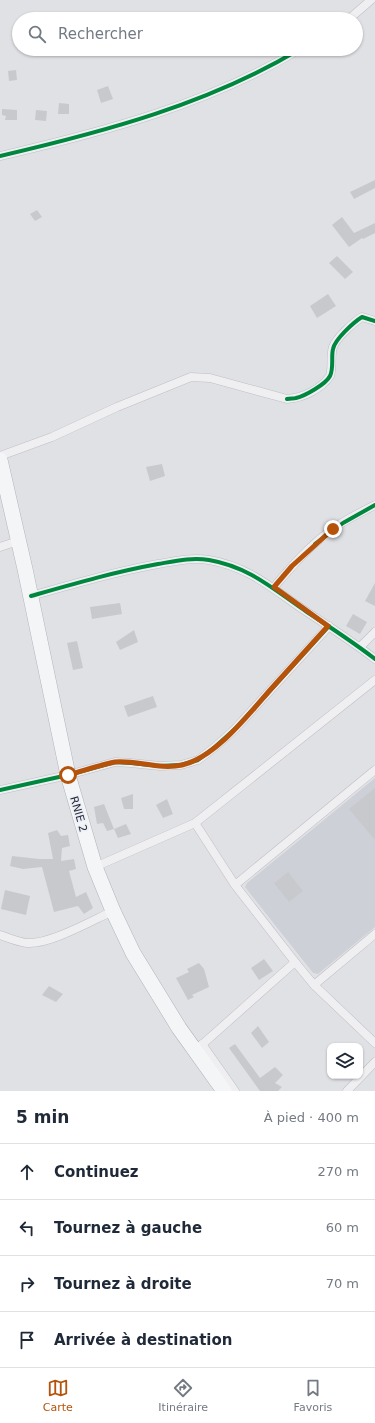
<!DOCTYPE html>
<html lang="fr">
<head>
<meta charset="utf-8">
<style>
	body { margin:0; font-family:"DejaVu Sans",sans-serif; background:#f6f6f7; color:#1f2937 }
	.controls { position:absolute; right:12px; bottom:12px; display:grid; overflow:hidden; border-radius:8px; box-shadow:0 1px 3px #0004 }
	.controls button { width:36px; height:36px; display:grid; place-items:center; padding:0; border:0; border-bottom:1px solid #e0e1e3; background:#fff; color:#1f2937; font:20px sans-serif }
	.stop { position:absolute; width:12px; height:12px; margin:-9px; border:3px solid #b45309; border-radius:50%; background:#fff }
	.stop.end { background:#b45309; border-color:#fff; box-shadow:0 1px 4px #0008 }
	.list { margin:0; padding:0; list-style:none }
	h2 { display:flex; justify-content:space-between; align-items:center; height:52px; margin:0; padding:0 16px; font-size:17px }
	h2 small { font-size:13px; font-weight:400; color:#747a83 }
	.list li { display:grid; grid-template-columns:26px 1fr auto; gap:12px; align-items:center; box-sizing:border-box; height:56px; padding:0 16px; border-top:1px solid #e0e1e3 }
	.list b { display:block; font-size:15px; white-space:nowrap }
	.list em { font-size:13px; font-style:normal; color:#747a83 }
	.icon { flex:none; width:22px; height:22px; fill:none; stroke:currentColor; stroke-width:2; stroke-linecap:round; stroke-linejoin:round }
	.map { position:relative; flex:none; width:375px; height:1091px; overflow:hidden }
	.search { position:absolute; background:#fff; box-shadow:0 1px 3px #0004; left:12px; right:12px; top:12px; height:44px; display:flex; align-items:center; gap:10px; box-sizing:border-box; padding:0 14px; border-radius:22px; color:#747a83; font-size:15px }
	.sheet { height:276px; background:#fff }
	nav { display:flex; justify-content:space-around; align-items:center; box-sizing:border-box; height:56px; border-top:1px solid #e0e1e3; background:#fff; font-size:11px; color:#747a83 }
	nav a { display:grid; justify-items:center; gap:2px }
	nav .on { color:#b45309 }
	.map>svg:first-child { display:block }
	.built { fill:#ced0d8 }
	.building { fill:#c8c9cd }
	.lines { fill:none; stroke-linecap:round; stroke-linejoin:round }
	.street-casing { stroke:#bebfc3; stroke-width:9 }
	.highway-casing { stroke:#b2b4ba; stroke-width:16 }
	.street { stroke:#efeff2; stroke-width:8 }
	.highway { stroke:#f4f5f6; stroke-width:15 }
	.cycleway-casing { stroke:#edeff5; stroke-width:6 }
	.cycleway { stroke:#00873e; stroke-width:4 }
	.route { stroke:#b45309; stroke-width:5 }
	.labels { text-anchor:middle; stroke-width:3; stroke-linejoin:round; paint-order:stroke }
	.street-label { font-size:11px; fill:#272d3e; stroke:#edeff5 }
</style>
</head>
<body>
<div class="map">
<svg width="375" height="1091" viewBox="0 0 375 1091">
	<rect width="100%" height="100%" fill="#e0e1e5"/>
	<polygon class="built" points="375,778 375,927 318,974 313,973 245,887 247,883"/>
	<g class="building">
		<polygon points="16,70 17,80 9,81 8,71"/>
		<polygon points="108,86 113,99 101,103 97,90"/>
		<polygon points="59,103 69,104 69,114 58,114"/>
		<polygon points="2,109 17,110 17,120 5,120 6,116 2,115"/>
		<polygon points="36,110 47,111 46,121 35,120"/>
		<polygon points="375,180 375,188 354,199 350,192"/>
		<polygon points="37,210 42,217 35,221 30,214"/>
		<polygon points="342,217 354,233 375,223 375,233 363,239 362,238 349,247 332,225"/>
		<polygon points="337,256 353,272 345,279 329,263"/>
		<polygon points="328,294 336,306 317,318 310,306"/>
		<polygon points="162,464 165,476 150,481 146,467"/>
		<polygon points="375,583 375,606 365,601"/>
		<polygon points="120,603 122,614 92,619 90,607"/>
		<polygon points="353,614 367,622 360,634 346,626"/>
		<polygon points="134,630 138,642 120,650 116,642"/>
		<polygon points="77,641 83,668 73,670 67,643"/>
		<polygon points="153,696 157,707 128,717 124,706"/>
		<polygon points="375,788 375,840 349,809"/>
		<polygon points="133,794 133,809 124,809 121,798"/>
		<polygon points="167,799 173,814 163,818 156,805"/>
		<polygon points="104,804 114,829 107,831 103,823 97,824 94,807"/>
		<polygon points="126,824 131,834 118,838 114,829"/>
		<polygon points="57,830 61,836 68,835 70,846 62,848 61,861 74,859 76,869 69,871 76,897 86,892 93,908 84,914 78,906 54,912 42,867 23,869 10,866 12,856 39,859 53,859 48,833"/>
		<polygon points="288,872 303,891 289,902 274,883"/>
		<polygon points="5,890 30,896 26,915 1,909"/>
		<polygon points="264,959 273,971 259,980 251,968"/>
		<polygon points="199,963 204,969 209,987 192,995 194,997 188,1000 176,978 189,972 187,969"/>
		<polygon points="49,986 63,994 56,1002 42,995"/>
		<polygon points="258,1026 269,1042 262,1048 251,1033"/>
		<polygon points="235,1044 260,1078 275,1067 283,1075 275,1083 282,1087 278,1091 260,1091 229,1048"/>
	</g>
	<g class="lines">
		<g class="street-casing">
			<g id="street">
				<polyline points="349,19 371,0"/>
				<path d="M 0,156 C 103,132 209,104 300,49"/>
				<path d="M 0,456 L 52,437 L 117,407 L 191,377 L 210,378 L 287,399 C 303,398 321,389 330,376 C 333,367 330,356 333,347 C 336,338 354,322 362,317 L 375,321"/>
				<polyline points="0,547 18,541"/>
				<path d="M 274,587 C 292,566 311,544 334,528 C 347,519 361,512 375,505"/>
				<path d="M 31,596 C 73,584 114,572 158,564 C 175,561 192,557 209,560 C 250,567 274,590 307,612 C 330,627 353,642 375,659"/>
				<polyline points="360,647 375,632"/>
				<polyline points="0,790 68,775 115,762 131,763 160,766 181,765 198,760 215,747 235,729 329,626"/>
				<polyline points="195,823 235,885 295,962 314,985 375,1043"/>
				<polyline points="95,867 195,823 375,680"/>
				<polyline points="235,885 375,770"/>
				<path d="M 0,935 C 9,938 17,942 27,943 C 49,945 91,921 113,911"/>
				<polyline points="314,985 375,934"/>
				<polyline points="202,1044 235,1091"/>
				<polyline points="196,1050 295,962"/>
				<polyline points="347,1091 375,1062"/>
			</g>
		</g>
		<g class="highway-casing">
			<polyline id="highway" points="0,460 25,569 68,775 95,867 113,911 133,953 179,1028 224,1091"/>
		</g>
		<use href="#street" class="street"/>
		<use href="#highway" class="highway"/>
		<g class="cycleway-casing">
			<g id="cycleway">
				<path d="M 0,156 C 103,132 209,104 300,49"/>
				<path d="M 287,399 C 290,398 294,399 296,398 C 305,396 326,384 330,376 C 334,368 331,357 333,349 C 335,339 354,322 362,317 L 375,321"/>
				<polyline points="315,544 343,523 375,505"/>
				<path d="M 31,596 C 73,584 114,572 158,564 C 175,561 192,557 209,560 C 250,567 274,590 307,612 C 330,627 353,642 375,659"/>
				<polyline points="0,790 68,775 115,762 131,763 160,766 181,765 198,760 215,747 235,729 329,626"/>
			</g>
		</g>
		<use href="#cycleway" class="cycleway"/>
	</g>
	<g class="lines">
		<path class="route" d="M 68,775 C 83,771 99,765 115,762 C 137,760 159,770 182,765 C 215,758 249,714 271,689 C 290,668 309,647 328,626 L 274,587 L 292,566 L 333,529"/>
	</g>
	<g class="labels">
		<g class="street-label">
			<text transform="translate(79 814) rotate(74)" y="4">RNIE 2</text>
		</g>
	</g>
</svg>
<div class="controls">
<button><svg class="icon" aria-label="layers" viewBox="0 0 24 24"><path d="M12 4l9 5-9 5-9-5zM3 14l9 5 9-5"/></svg></button>
</div>
<div class="stop" style="left:68px;top:775px"></div>
<div class="stop end" style="left:333px;top:529px"></div>
<div class="search"><svg class="icon" aria-label="search" viewBox="0 0 24 24"><circle cx="10" cy="10" r="6"/><path d="M15 15l6 6"/></svg>Rechercher</div>
</div>
<section class="sheet">
<h2>5 min<small>À pied · 400 m</small></h2>
<ul class="list">
<li><svg class="icon" aria-label="ahead" viewBox="0 0 24 24"><path d="M12 20V5M6 11l6-6 6 6"/></svg><div><b>Continuez</b></div><em>270 m</em></li>
<li><svg class="icon" aria-label="left" viewBox="0 0 24 24"><path d="M17 20v-9H6M10 6l-5 5 5 5"/></svg><div><b>Tournez à gauche</b></div><em>60 m</em></li>
<li><svg class="icon" aria-label="right" viewBox="0 0 24 24"><path d="M7 20v-9h11M14 6l5 5-5 5"/></svg><div><b>Tournez à droite</b></div><em>70 m</em></li>
<li><svg class="icon" aria-label="arrive" viewBox="0 0 24 24"><path d="M6 21V4h12l-3 4 3 4H6"/></svg><div><b>Arrivée à destination</b></div></li>
</ul>
</section>
<nav>
<a class="on"><svg class="icon" aria-label="map" viewBox="0 0 24 24"><path d="M3 6l6-2 6 2 6-2v14l-6 2-6-2-6 2zM9 4v14M15 6v14"/></svg>Carte</a>
<a><svg class="icon" aria-label="directions" viewBox="0 0 24 24"><path d="M12 3l9 9-9 9-9-9zM9 14v-3h6M13 9l2 2-2 2"/></svg>Itinéraire</a>
<a><svg class="icon" aria-label="saved" viewBox="0 0 24 24"><path d="M7 4h10v16l-5-4-5 4z"/></svg>Favoris</a>
</nav>
</body>
</html>
